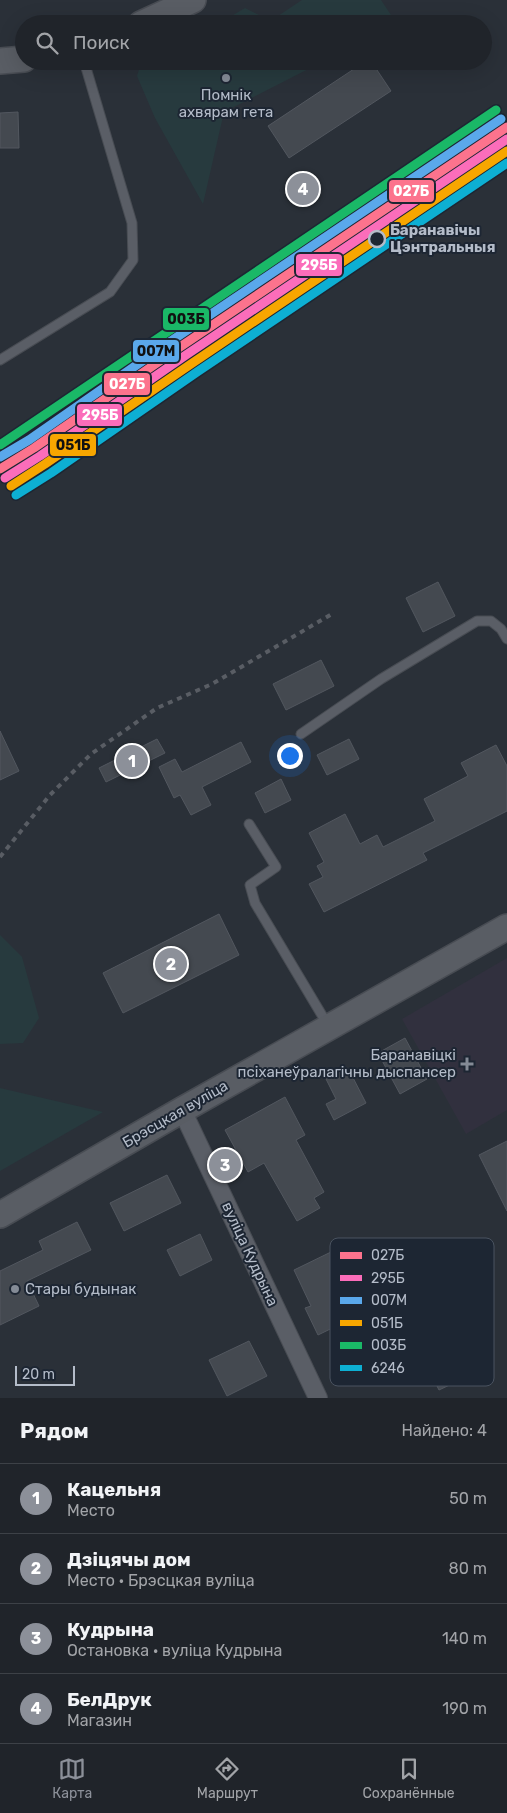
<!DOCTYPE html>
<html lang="ru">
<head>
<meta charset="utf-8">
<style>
	body { margin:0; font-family:Rubik,sans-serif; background:#2d3036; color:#f1f3f6 }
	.scale { position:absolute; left:15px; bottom:12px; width:60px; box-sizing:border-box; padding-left:5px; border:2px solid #b4bcc9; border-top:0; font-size:14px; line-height:18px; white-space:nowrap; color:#b4bcc9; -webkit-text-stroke:4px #1d2633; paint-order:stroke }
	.you { position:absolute; left:289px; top:755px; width:18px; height:18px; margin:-12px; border:4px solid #fff; border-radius:50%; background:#1a73e8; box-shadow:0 0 0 8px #1a73e833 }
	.badge { display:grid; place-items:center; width:32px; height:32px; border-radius:50%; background:#8c9099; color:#fff; font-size:16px; font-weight:700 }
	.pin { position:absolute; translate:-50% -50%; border:2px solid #fff; box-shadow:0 1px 5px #0006 }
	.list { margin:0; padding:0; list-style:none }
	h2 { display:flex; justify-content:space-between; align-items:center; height:65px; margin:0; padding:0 20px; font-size:21px }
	h2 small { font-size:16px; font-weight:400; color:#a2a4a8 }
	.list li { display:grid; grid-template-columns:32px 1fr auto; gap:15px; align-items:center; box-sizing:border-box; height:70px; padding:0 20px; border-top:1px solid #3d4147 }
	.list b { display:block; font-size:19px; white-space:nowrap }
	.list p { margin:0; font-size:16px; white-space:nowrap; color:#a2a4a8 }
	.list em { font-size:16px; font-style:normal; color:#a2a4a8 }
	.icon { flex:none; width:28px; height:28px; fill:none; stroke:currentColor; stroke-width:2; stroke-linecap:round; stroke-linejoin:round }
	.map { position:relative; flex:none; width:507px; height:1398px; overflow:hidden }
	.search { position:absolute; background:#20242a; box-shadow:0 5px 20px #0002; left:15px; right:15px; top:15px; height:55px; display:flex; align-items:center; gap:12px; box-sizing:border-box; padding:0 18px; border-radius:28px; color:#a2a4a8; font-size:19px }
	.sheet { height:345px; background:#20242a }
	nav { display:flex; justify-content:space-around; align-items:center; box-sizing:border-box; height:70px; border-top:1px solid #3d4147; background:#20242a; font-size:14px; color:#a2a4a8 }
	nav a { display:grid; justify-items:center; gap:2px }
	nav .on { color:#8c9099 }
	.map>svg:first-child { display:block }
	.medical { fill:#31303e }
	.green { fill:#273a3e }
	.building { fill:#444950; stroke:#52575f }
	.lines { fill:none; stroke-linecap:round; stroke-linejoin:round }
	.lane-casing { stroke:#484c53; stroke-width:11 }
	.street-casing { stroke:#484c53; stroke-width:20 }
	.secondary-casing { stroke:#484c53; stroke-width:28 }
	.lane { stroke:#5a5e66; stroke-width:9 }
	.street { stroke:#5a5e66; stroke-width:18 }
	.secondary { stroke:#595d64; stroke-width:25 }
	.rail { stroke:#595d64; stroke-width:4; stroke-dasharray:5 5; stroke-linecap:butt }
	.rail-1-casing { stroke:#1d2633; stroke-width:12 }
	.rail-2-casing { stroke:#1d2633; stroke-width:12 }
	.rail-3-casing { stroke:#1d2633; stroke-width:12 }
	.rail-4-casing { stroke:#1d2633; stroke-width:12 }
	.rail-5-casing { stroke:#1d2633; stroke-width:12 }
	.rail-6-casing { stroke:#1d2633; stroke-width:12 }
	.rail-1 { stroke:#fc738d; stroke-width:9 }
	.rail-2 { stroke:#fb6dba; stroke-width:9 }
	.rail-3 { stroke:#5aa8eb; stroke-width:9 }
	.rail-4 { stroke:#f7a600; stroke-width:9 }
	.rail-5 { stroke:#1ab867; stroke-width:9 }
	.rail-6 { stroke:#0dafd3; stroke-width:9 }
	.poi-dot { fill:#848b96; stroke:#1d2633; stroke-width:2 }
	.stop-dot { fill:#1d2633; stroke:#b4bcc9; stroke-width:2.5 }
	.labels { text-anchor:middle; stroke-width:4; stroke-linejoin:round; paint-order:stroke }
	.poi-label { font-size:15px; fill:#b4bcc9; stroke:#1d2633 }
	.stop-label { font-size:15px; font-weight:bold; fill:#b4bcc9; stroke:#1d2633; text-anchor:start }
	.street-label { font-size:15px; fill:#b4bcc9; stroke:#1d2633 }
	.key { fill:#1d2633; stroke:#4a5360; stroke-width:1 }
	.key-label { font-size:14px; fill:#b4bcc9 }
	.line-badge { stroke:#1d2633; stroke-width:2 }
	.badge-label { font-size:14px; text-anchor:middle; font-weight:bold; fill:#fff }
	.pale-badge-label { font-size:14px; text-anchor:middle; font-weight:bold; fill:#111 }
</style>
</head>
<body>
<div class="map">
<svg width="507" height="1398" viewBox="0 0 507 1398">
	<rect width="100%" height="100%" fill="#2a3038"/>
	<polygon class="medical" points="507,958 507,1110 466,1134 402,1019"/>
	<g class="green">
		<polygon points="302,0 381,0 397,24 266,24"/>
		<polygon points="245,8 263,17 263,24 218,24"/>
		<polygon points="145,61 324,61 224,112 203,204 155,118 137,76 141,63"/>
		<polygon points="0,935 22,957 39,1018 23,1043 0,1044"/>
		<polygon points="0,1088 103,1112 0,1171"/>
	</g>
	<g class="building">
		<polygon points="366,61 371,61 391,91 289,158 268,126"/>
		<polygon points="18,112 19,148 0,148 0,113"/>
		<polygon points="438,582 455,616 423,632 406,598"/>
		<polygon points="321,660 334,686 286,710 273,684"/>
		<polygon points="0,731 19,771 0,780"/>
		<polygon points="157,739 165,753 106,782 99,768"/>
		<polygon points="349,739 359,759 327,775 317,755"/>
		<polygon points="241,742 251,762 202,787 211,805 191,815 180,795 174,798 159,767 175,759 182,772"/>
		<polygon points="496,745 507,766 507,811 423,853 427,860 324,912 309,884 323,877 317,866 324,862 309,833 345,814 360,844 377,835 383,847 435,821 424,799 468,776 461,763"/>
		<polygon points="281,779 291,800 265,813 255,793"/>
		<polygon points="219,914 239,955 123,1013 103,973"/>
		<polygon points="405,1038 427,1079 400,1094 378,1053"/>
		<polygon points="348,1068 366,1103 334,1120 326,1104 336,1099 326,1079"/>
		<polygon points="285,1097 305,1135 296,1140 324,1192 314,1198 320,1208 297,1221 264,1163 248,1172 225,1130"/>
		<polygon points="507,1141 507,1211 479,1155"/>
		<polygon points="167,1175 181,1203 124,1231 110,1203"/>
		<polygon points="77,1222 91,1250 27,1281 39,1306 0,1325 0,1271 43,1250 39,1241"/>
		<polygon points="200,1234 212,1260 180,1276 167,1250"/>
		<polygon points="331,1252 345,1279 378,1262 391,1288 356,1305 361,1314 318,1335 305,1308 311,1306 294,1270"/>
		<polygon points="249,1341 267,1376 227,1396 209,1360"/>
		<polygon points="465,1348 477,1372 439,1390 427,1366"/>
	</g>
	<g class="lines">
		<g class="lane-casing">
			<g id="lane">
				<polyline points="0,360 110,292 133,260 132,223 84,61"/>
				<polyline points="301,734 381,679 477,621 491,621 501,629 507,639"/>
				<polyline points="249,824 276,867 250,885 255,903 329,1027"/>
			</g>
		</g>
		<g class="street-casing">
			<polyline id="street" points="182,1110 318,1398"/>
		</g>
		<g class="secondary-casing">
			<g id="secondary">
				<polyline points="141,24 193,0"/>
				<polyline points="0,61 24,59"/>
				<polyline points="0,1215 182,1110 507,927"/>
			</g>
		</g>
		<use href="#lane" class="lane"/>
		<use href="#street" class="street"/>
		<use href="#secondary" class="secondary"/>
		<polyline class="rail" points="0,857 50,795 91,754 157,708 212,684 332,614"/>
		<g class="rail-1-casing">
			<polyline id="rail-1" points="0,469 34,448 180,347 507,127"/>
		</g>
		<g class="rail-2-casing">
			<polyline id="rail-2" points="5,478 40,456 186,355 507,139"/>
		</g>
		<g class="rail-3-casing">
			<polyline id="rail-3" points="0,457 29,440 174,339 501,119"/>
		</g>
		<g class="rail-4-casing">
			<polyline id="rail-4" points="11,486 45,464 191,364 507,151"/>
		</g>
		<g class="rail-5-casing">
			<polyline id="rail-5" points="0,445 496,110"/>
		</g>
		<g class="rail-6-casing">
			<polyline id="rail-6" points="16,495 51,473 197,372 507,163"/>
		</g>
		<use href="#rail-1" class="rail-1"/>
		<use href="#rail-2" class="rail-2"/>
		<use href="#rail-3" class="rail-3"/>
		<use href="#rail-4" class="rail-4"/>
		<use href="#rail-5" class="rail-5"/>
		<use href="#rail-6" class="rail-6"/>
	</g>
	<g class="poi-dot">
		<circle cx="226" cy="78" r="5"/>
		<path d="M464.5 1056.5h5v5h5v5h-5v5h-5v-5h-5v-5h5z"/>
		<circle cx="15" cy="1289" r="5"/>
	</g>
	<circle class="stop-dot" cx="377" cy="239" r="8"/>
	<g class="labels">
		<g class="poi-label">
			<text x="226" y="100">Помнік<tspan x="226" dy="17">ахвярам гета</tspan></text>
			<text x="456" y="1060" text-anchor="end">Баранавіцкі<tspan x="456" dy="17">псіханеўралагічны дыспансер</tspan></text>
			<text x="25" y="1294" text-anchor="start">Стары будынак</text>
		</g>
		<g class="stop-label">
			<text x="390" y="235">Баранавічы<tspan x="390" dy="17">Цэнтральныя</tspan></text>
		</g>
		<g class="street-label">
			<text transform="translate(175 1114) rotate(-30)" y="5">Брэсцкая вуліца</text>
			<text transform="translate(250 1254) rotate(65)" y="5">вуліца Кудрына</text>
		</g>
	</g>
	<rect x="330" y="1238" width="164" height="148" rx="8" class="key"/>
	<rect x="340" y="1252" width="22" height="7" fill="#fc738d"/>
	<rect x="340" y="1275" width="22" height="6" fill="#fb6dba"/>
	<rect x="340" y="1297" width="22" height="7" fill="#5aa8eb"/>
	<rect x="340" y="1320" width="22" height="6" fill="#f7a600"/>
	<rect x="340" y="1342" width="22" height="7" fill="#1ab867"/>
	<rect x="340" y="1365" width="22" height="6" fill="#0dafd3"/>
	<g class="key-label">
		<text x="371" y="1260">027Б</text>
		<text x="371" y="1283">295Б</text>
		<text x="371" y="1305">007М</text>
		<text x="371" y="1328">051Б</text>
		<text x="371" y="1350">003Б</text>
		<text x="371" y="1373">6246</text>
	</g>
	<g class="line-badge">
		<rect x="388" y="179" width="47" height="24" rx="5" fill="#fc738d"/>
		<rect x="295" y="253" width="48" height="24" rx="5" fill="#fb6dba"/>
		<rect x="162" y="307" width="48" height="24" rx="5" fill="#1ab867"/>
		<rect x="132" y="339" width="48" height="24" rx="5" fill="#5aa8eb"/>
		<rect x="103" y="372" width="48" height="24" rx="5" fill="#fc738d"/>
		<rect x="76" y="403" width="47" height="24" rx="5" fill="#fb6dba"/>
		<rect x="49" y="433" width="48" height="24" rx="5" fill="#f7a600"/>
	</g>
	<g class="badge-label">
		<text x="411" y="196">027Б</text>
		<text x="319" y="270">295Б</text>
		<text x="127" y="389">027Б</text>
		<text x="100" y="420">295Б</text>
	</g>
	<g class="pale-badge-label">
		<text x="186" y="324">003Б</text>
		<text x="156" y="356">007М</text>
		<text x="73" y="450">051Б</text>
	</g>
</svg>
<div class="scale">20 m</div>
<div class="you"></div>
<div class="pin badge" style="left:132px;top:761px">1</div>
<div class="pin badge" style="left:171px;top:964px">2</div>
<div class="pin badge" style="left:225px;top:1165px">3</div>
<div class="pin badge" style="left:303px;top:189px">4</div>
<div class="search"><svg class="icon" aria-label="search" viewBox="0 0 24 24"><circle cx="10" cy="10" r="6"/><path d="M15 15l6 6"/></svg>Поиск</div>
</div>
<section class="sheet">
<h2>Рядом<small>Найдено: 4</small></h2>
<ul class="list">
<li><span class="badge">1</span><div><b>Кацельня</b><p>Место</p></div><em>50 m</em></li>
<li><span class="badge">2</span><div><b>Дзіцячы дом</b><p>Место · Брэсцкая вуліца</p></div><em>80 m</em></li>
<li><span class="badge">3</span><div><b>Кудрына</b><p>Остановка · вуліца Кудрына</p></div><em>140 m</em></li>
<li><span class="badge">4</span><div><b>БелДрук</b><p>Магазин</p></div><em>190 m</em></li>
</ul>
</section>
<nav>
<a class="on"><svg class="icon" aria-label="map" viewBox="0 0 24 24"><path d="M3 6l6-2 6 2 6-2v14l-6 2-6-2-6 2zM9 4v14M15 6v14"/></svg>Карта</a>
<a><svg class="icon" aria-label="directions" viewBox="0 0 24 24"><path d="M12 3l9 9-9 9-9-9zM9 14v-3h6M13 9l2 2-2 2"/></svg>Маршрут</a>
<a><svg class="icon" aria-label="saved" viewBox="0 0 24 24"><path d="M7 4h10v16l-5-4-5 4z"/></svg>Сохранённые</a>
</nav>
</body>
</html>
